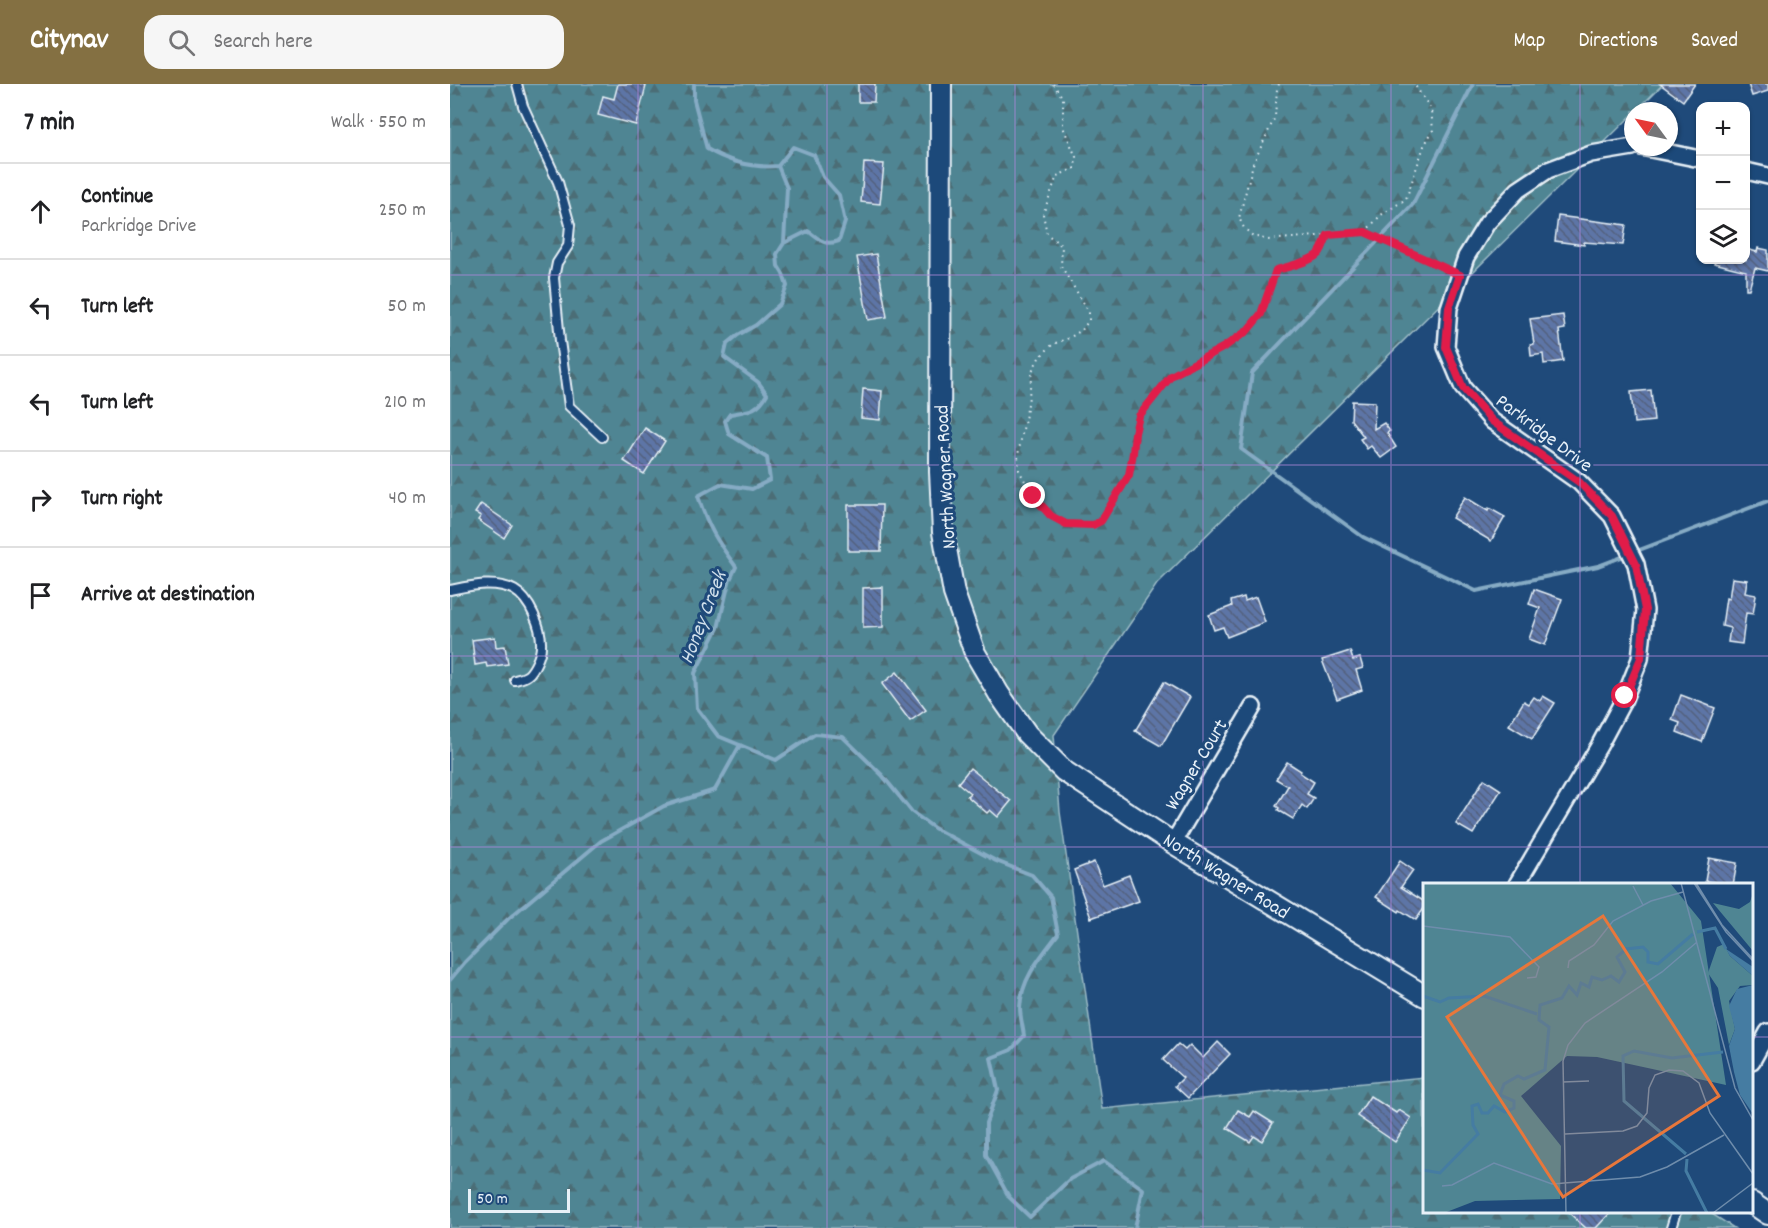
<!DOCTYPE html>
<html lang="en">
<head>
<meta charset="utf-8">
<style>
	body { margin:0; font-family:Dekko,sans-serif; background:#f6f6f6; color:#202124 }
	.controls { position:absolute; right:18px; top:18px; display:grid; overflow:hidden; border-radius:12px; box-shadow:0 2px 4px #0004 }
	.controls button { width:54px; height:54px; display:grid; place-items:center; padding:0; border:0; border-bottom:2px solid #e0e0e0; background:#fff; color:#202124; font:30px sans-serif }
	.compass { position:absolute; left:1174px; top:18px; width:54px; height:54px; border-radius:50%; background:#fff; box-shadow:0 2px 4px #0004; rotate:303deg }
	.scale { position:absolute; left:18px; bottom:15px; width:102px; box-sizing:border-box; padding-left:6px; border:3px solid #e8f1f8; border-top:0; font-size:16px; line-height:21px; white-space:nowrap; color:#e8f1f8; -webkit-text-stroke:4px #1f4a7a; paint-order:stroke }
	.stop { position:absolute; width:18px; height:18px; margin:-14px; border:4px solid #e11d48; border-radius:50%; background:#fff }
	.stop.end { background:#e11d48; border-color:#fff; box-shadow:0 2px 6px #0008 }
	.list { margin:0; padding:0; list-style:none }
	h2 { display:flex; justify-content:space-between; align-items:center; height:78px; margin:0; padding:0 24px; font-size:26px }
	h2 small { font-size:20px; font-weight:400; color:#757577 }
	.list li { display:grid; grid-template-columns:39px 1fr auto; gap:18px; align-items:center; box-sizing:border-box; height:96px; padding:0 24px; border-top:2px solid #e0e0e0 }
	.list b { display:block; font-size:22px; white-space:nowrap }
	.list p { margin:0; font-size:20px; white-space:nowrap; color:#757577 }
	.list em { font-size:20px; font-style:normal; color:#757577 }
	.icon { flex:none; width:33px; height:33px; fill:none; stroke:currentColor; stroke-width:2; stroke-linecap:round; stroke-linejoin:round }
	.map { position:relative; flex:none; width:1318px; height:1144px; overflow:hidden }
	header { display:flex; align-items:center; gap:36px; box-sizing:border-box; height:84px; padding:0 30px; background:#847042; color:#fff }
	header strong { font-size:28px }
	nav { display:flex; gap:33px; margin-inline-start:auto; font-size:21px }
	.search { width:420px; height:54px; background:#f6f6f6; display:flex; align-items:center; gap:15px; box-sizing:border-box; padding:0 21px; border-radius:18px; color:#757577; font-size:22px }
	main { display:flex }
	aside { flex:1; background:#fff }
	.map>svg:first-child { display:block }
	.forest { fill:url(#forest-firs); stroke:#9cbbc6; stroke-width:1.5 }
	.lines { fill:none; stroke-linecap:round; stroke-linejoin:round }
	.stream { stroke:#86abc4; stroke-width:4 }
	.building { fill:url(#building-back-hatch); stroke:#e8f1f8; stroke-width:1.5 }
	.service-casing { stroke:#e8f1f8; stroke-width:12 }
	.minor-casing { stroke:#e8f1f8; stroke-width:20 }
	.tertiary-casing { stroke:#e8f1f8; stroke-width:24 }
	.path { stroke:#e8f1f8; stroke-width:2; stroke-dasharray:1.5 4.5; stroke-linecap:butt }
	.service { stroke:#1f4a7a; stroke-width:8 }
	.minor { stroke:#1f4a7a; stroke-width:15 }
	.tertiary { stroke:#1f4a7a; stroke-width:20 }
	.route { stroke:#e11d48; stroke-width:8 }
	.grid { fill:none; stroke:#ac85d9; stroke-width:1.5; stroke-opacity:0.55 }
	.labels { text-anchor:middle; stroke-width:6; stroke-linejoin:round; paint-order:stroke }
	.street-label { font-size:20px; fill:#e8f1f8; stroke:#1f4a7a }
	.water-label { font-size:21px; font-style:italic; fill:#d0dfeb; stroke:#1f4a7a }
	.inset-river { fill:none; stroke:#457ca2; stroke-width:3 }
	.inset-road { fill:none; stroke:#6f8dac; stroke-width:1.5 }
	.view { fill:#e8773b; fill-opacity:0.15; stroke:#e8773b; stroke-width:3 }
	.inset-edge { fill:none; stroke:#e8f1f8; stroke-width:3 }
</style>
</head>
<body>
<header>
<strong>Citynav</strong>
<div class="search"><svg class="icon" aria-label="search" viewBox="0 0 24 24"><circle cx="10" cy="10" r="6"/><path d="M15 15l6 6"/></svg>Search here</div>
<nav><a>Map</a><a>Directions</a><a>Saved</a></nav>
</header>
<main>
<aside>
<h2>7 min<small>Walk · 550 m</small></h2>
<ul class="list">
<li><svg class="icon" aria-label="ahead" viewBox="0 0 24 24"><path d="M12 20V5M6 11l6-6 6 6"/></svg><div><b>Continue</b><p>Parkridge Drive</p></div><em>250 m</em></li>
<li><svg class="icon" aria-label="left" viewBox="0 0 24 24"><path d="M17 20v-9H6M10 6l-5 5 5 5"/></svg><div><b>Turn left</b></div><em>50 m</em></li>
<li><svg class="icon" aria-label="left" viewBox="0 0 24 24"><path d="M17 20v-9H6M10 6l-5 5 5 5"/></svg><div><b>Turn left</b></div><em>210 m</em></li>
<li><svg class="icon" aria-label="right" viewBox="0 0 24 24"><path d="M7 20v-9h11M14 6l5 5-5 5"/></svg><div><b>Turn right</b></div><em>40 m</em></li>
<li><svg class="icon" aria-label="arrive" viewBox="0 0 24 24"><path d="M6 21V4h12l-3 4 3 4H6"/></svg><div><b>Arrive at destination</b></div></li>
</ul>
</aside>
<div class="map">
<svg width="1318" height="1144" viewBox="0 0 1318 1144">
	<defs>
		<pattern id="forest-firs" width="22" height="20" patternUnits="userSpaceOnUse" patternTransform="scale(1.5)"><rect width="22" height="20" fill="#4f8593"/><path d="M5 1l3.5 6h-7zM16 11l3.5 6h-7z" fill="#4b6d76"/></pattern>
		<pattern id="building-back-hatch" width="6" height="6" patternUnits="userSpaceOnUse" patternTransform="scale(1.5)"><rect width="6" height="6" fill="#5d75a6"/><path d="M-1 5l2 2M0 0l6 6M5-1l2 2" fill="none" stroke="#53617d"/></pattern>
	</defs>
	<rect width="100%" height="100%" fill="#1f4a7a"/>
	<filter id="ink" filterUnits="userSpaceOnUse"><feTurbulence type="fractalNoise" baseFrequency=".0167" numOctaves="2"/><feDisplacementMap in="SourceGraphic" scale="12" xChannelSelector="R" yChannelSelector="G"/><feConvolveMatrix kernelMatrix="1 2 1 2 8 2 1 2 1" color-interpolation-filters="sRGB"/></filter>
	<g filter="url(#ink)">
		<polygon class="forest" points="0,0 1213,0 1186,27 1183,27 1183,30 707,500 604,651 610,728 652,1025 974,993 975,1128 1259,1128 1284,1144 0,1144"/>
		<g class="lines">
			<g class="stream">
				<path d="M 244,0 L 244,16 L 257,65 C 279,78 304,84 328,82 L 343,63 L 364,71 L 373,93 L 389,111 L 395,138 L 389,157 C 374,162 370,156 358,147 L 334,159 L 327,170 L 328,182 L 333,190 L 337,202 L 330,220 L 306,241 L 288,251 L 277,260 L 274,273 L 308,298 L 317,310 C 308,327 298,327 280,330 L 275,337 L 279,350 L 317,374 L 320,396 L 302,405 L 270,400 L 248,412 C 258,443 267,457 286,483 L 279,498 L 268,544 L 245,589 L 247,624 L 268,652 L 326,676 L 365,650 L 393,653 L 432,691 L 462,728 L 484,744 L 546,777 L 582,791 L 601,813 L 608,850 C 591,872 571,895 570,924 C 570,933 573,943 574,952 L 561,966 L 541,974 L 548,1006 L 536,1039 L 536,1071 L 559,1113 L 580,1133 L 620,1095 L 654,1077 L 693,1105 L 685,1144"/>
				<polyline points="1023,0 963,120 802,289 791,365 913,453 1026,507 1148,482 1177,471"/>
				<polyline points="328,82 337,104 334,158"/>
				<polyline points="1184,468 1318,417"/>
				<polyline points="0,896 15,878 58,835 151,757 214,722 265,706 290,661"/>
			</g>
		</g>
		<g class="building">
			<polygon points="168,0 190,0 196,2 186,41 148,31 153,12 164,15"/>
			<polygon points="408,0 425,0 424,18 408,18"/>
			<polygon points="1210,0 1245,0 1233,17"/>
			<polygon points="1298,0 1318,0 1318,7 1302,12"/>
			<polygon points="414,79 434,80 430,120 411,118"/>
			<polygon points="1108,132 1176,141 1173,161 1134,158 1134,161 1105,157"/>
			<polygon points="1308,164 1318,166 1318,187 1305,184 1299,205 1296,205 1296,187 1264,179 1265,176 1296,176 1296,165 1307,168"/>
			<polygon points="426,170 437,233 418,236 407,173"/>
			<polygon points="1113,231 1115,245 1109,246 1113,277 1094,280 1093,270 1081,272 1080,261 1084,260 1080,235"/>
			<polygon points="413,305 432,307 430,336 411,334"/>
			<polygon points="1201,306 1204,337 1184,339 1181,308"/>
			<polygon points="902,317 925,318 924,345 934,339 940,347 937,349 946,363 931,374 921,362 917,365 910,355 914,353 901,336"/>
			<polygon points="195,344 215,357 194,390 174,377"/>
			<polygon points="1015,413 1038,427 1039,424 1055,433 1041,457 1002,434"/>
			<polygon points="31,420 62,441 54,454 28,436 31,432 25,429"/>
			<polygon points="398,421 432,421 431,467 398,467"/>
			<polygon points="1282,494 1297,496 1295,509 1306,511 1303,530 1296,529 1292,560 1278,558 1280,544 1272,542 1276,514 1279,515"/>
			<polygon points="433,503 433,543 413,544 413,504"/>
			<polygon points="1084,505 1112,515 1095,561 1079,555 1090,524 1079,520"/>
			<polygon points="794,513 795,517 806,513 815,538 777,553 773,543 764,546 759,531 782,522 781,517"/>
			<polygon points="45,553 46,563 55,562 58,580 37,583 36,579 25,581 22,556"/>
			<polygon points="900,567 903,576 910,574 913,584 906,586 912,606 887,615 872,576"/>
			<polygon points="447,588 476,626 460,637 432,600"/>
			<polygon points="714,598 740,613 711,662 685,647"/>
			<polygon points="1231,611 1265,624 1252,658 1227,648 1230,639 1222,636"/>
			<polygon points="1093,612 1105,619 1082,655 1059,641 1074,617 1079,620 1084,613 1090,617"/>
			<polygon points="837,678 851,687 850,689 864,698 857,710 864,714 857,725 852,721 843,735 828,726 829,724 826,722 838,702 826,695"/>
			<polygon points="520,684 561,717 548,733 540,726 537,729 517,712 520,709 508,699"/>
			<polygon points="1034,695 1051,706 1023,750 1006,740"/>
			<polygon points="1259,774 1287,779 1283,801 1255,797"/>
			<polygon points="950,777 963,786 951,803 975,818 975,823 966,836 950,826 949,828 926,813"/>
			<polygon points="644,778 653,801 679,791 689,817 641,834 624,786"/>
			<polygon points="768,958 780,970 738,1014 725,1002 733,994 713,976 728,960 735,966 740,961 753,974"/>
			<polygon points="920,1012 946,1029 949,1026 961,1034 945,1058 907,1032"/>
			<polygon points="788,1026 800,1033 804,1027 823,1039 812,1057 804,1052 800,1058 777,1044"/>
			<polygon points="1118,1128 1161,1128 1146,1144 1136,1144"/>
		</g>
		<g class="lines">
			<g class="service-casing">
				<g id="service">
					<polyline points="67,0 73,22 108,98 120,141 118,162 107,179 104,194 110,257 119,322 152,353"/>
					<path d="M 0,506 C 20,502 44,496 64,506 C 80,515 92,544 91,562 C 91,571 84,586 78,591 C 74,594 69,595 65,596"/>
					<polyline points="1221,1144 1226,1128"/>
				</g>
			</g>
			<g class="minor-casing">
				<g id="minor">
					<polyline points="1191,63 1250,75"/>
					<polyline points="1296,87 1318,92"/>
					<polyline points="723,759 803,623"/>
					<polyline points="1067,800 1149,662 1174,615 1190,575 1195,526 1186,480 1162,432 1129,398 1042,337 1013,304 996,263 999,224 1016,173 1037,139 1068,106 1098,86 1141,70 1183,63"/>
					<polyline points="1302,977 1318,948"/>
				</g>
			</g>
			<g class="tertiary-casing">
				<g id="tertiary">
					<polyline points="491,0 490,388 493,448 504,509 525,569 549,610 577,650 614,687 723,759 975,912"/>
					<polyline points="1302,1119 1318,1130"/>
				</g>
			</g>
			<g class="path">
				<path d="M 603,0 L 613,14 L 613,43 L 626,73 L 625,84 L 607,92 L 593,130 L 597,150 L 612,162 L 611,182 L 639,228 L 639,236 L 632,246 L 619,254 L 603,260 L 589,274 L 582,287 L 578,320 L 568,371 L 569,386 L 583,412 L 601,432 L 616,440 L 643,441 L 651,437 L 679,391 L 683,369 L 685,349 L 689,332 L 721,292 L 774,263 L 797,247 L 811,230 L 826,186 C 837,183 864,177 871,168 C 874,163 874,156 878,151 L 915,148 L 996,185"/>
				<polyline points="829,0 827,5 825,33 803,80 789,134 794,144 803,152 818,156 878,151"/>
				<polyline points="915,148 931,131 956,115 974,62 983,46 981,25 964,0"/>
			</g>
			<use href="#service" class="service"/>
			<use href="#minor" class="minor"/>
			<use href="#tertiary" class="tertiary"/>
		</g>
	</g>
	<g class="lines" filter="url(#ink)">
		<path class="route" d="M 583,412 L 601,432 L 616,440 L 643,441 L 651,437 L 679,391 L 683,369 L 685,349 L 689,332 L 721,292 L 774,263 L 797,247 L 811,230 L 826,186 C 837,183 864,177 870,168 C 874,163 874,157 878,151 L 915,148 L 1010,191 L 999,224 L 996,263 L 1013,304 L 1042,337 L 1129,398 L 1162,432 L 1186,480 L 1195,526 L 1191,574 L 1175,612"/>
	</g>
	<path class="grid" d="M 188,0 L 188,1144M 377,0 L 377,1144M 565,0 L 565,1144M 753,0 L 753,1144M 941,0 L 941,1144M 1130,0 L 1130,800M 0,191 L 1318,191M 0,381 L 1318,381M 0,572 L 1318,572M 0,763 L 1318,763M 0,953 L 975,953M 1302,953 L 1318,953M 1130,1128 L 1130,1144"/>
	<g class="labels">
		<g class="street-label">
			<text transform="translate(1095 348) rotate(37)" y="7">Parkridge Drive</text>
			<text transform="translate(494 393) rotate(-93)" y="7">North Wagner Road</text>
			<text transform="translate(745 680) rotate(-59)" y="7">Wagner Court</text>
			<text transform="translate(777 791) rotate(32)" y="7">North Wagner Road</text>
		</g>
		<g class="water-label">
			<text transform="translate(252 533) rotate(-69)" y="7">Honey Creek</text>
		</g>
	</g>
	<g transform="translate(973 799)">
		<rect width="330" height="330" fill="#1f4a7a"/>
		<path d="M 330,10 L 330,68 L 290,20 L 316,26 L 327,19 Z" fill="#4f8593"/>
		<path d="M 0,0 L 247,0 L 278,38 L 303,202 L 174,174 L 144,173 L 98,213 L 138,263 L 137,316 L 52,318 L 21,330 L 0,330 Z" fill="#4f8593"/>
		<path d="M 301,61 L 307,73 L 330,93 L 330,102 L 317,103 L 306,118 L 312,146 L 306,162 L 295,105 L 285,90 L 294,64 Z" fill="#4f8593"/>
		<path d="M 303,66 L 330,84 L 330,93 L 307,73 ZM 330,102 L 330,231 L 317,212 L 311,189 L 306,163 L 312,146 L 306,123 L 314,106 Z" fill="#457ca2"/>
		<path class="inset-river" d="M 274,49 L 292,45 L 303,66M 0,113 L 17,119 L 26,115 L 61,113 L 114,131M 263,271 L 201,218 L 200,173 L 211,168 L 249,175 L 300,169M 264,276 L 263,288 L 284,330M 0,287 L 17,290 L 55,251 L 50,242 L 49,223 L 55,221 L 59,230 L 65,230 L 71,223 L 82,229 L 91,225 L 91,218 L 77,212 L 81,201 L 95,193 L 101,196 L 122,187 L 126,144 L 116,137 L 117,122 L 139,115 L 146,103 L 154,112 L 158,100 L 166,104 L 169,94 L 179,97 L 188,93 L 196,99 L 202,89 L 194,74 L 203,66 L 220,64 L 225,69 L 225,79 L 235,81 L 270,51"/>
		<path class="inset-road" d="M 258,0 L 312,205 L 330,237M 271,0 L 303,49 L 330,78M 273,0 L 299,42 L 330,76M 210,3 L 220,22M 0,43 L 87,54 L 116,84 L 113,94 L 104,95M 145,85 L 146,78 L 171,62 L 190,38 L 228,18 L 260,9M 140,199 L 166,198M 142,251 L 200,248 L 214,243 L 224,230 L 226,205 L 232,192 L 246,187 L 260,188 L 276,200 L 287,230 L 330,291M 19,303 L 29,302 L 71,280 L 129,301 L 217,294 L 244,284 L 301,252M 143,330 L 140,178 L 145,162 L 162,140 L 239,89 L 274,59M 290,330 L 330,300"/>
		<path class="view" d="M 180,33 L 296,213 L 140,314 L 24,134 Z"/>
		<rect width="330" height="330" class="inset-edge"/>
	</g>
</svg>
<div class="controls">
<button>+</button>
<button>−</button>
<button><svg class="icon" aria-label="layers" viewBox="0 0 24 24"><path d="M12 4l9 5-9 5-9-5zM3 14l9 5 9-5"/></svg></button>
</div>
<svg class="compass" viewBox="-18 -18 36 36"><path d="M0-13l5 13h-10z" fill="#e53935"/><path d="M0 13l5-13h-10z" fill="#757577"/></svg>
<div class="scale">50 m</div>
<div class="stop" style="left:1175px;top:612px"></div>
<div class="stop end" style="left:583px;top:412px"></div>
</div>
</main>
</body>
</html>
